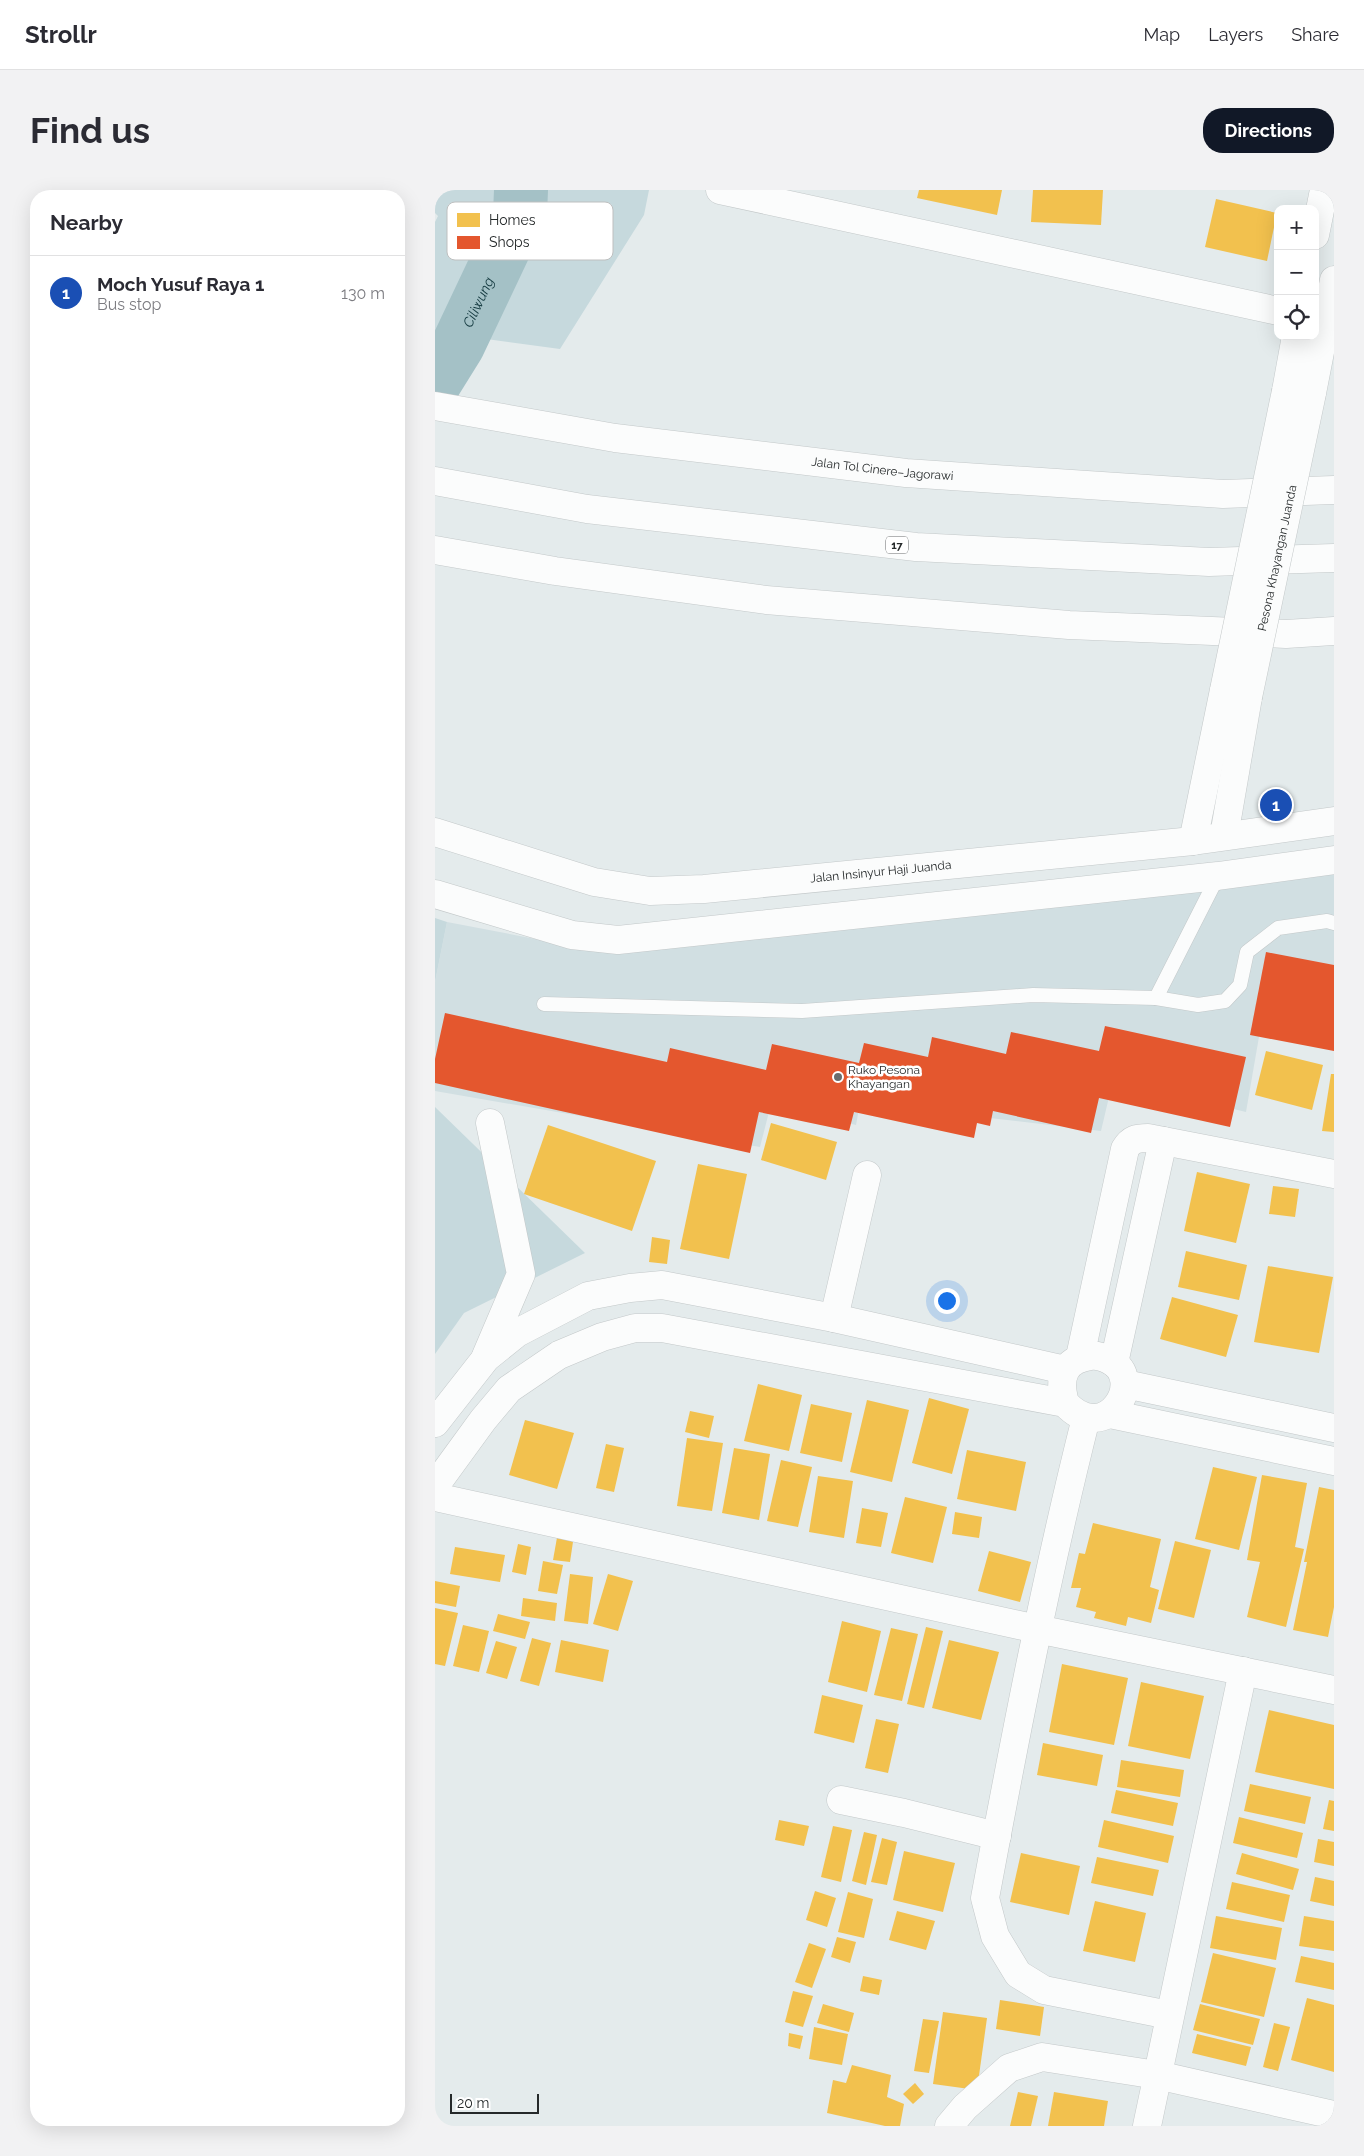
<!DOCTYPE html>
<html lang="en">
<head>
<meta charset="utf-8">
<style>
	body { margin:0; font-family:Raleway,sans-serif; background:#f2f2f3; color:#2b2b33 }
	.controls { position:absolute; right:15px; top:15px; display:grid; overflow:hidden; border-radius:10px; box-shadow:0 5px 20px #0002 }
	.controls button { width:45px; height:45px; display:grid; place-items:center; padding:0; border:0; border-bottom:1px solid #e1e1e2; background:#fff; color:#2b2b33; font:25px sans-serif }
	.scale { position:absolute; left:15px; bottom:12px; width:89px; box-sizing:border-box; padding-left:5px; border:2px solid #25292a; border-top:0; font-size:14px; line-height:18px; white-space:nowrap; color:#25292a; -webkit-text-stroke:4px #fff; paint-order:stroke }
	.you { position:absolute; left:511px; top:1110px; width:18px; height:18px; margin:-12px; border:4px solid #fff; border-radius:50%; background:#1a73e8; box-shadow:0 0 0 8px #1a73e833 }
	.badge { display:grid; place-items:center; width:32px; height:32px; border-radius:50%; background:#111827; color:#fff; font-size:16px; font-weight:700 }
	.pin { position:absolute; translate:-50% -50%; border:2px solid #fff; box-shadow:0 1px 5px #0006 }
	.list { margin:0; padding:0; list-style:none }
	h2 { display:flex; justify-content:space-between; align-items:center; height:65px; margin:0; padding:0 20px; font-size:21px }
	h2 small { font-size:16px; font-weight:400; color:#7c7c81 }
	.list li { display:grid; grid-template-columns:32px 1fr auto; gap:15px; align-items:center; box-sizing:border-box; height:75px; padding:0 20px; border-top:1px solid #e1e1e2 }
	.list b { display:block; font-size:19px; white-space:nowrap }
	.list p { margin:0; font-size:16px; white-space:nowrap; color:#7c7c81 }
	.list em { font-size:16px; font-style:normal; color:#7c7c81 }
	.icon { flex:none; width:28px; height:28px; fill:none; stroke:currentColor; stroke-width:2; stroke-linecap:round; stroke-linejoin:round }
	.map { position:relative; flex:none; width:899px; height:1936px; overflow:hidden; border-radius:20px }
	header { display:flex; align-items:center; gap:30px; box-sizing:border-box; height:70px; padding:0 25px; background:#fff; border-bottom:1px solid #e1e1e2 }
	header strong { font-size:24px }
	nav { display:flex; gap:28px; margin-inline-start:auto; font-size:18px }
	.intro { display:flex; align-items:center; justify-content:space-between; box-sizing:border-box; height:120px; padding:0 30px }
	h1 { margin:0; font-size:35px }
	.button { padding:12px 22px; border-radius:20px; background:#111827; color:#fff; font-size:18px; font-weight:700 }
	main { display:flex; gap:30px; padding:0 30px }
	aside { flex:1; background:#fff; border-radius:20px; box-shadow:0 5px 20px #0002 }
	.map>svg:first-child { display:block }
	.built { fill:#d1dfe2 }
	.green { fill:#c6d9dd }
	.homes { fill:#f2c14e }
	.shops { fill:#e4572e }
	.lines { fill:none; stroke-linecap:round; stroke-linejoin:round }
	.river { stroke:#a4c1c6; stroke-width:54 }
	.lane-casing { stroke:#c3c8c9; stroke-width:15 }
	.street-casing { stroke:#c3c8c9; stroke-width:29 }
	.highway-casing { stroke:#c3c8c9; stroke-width:29 }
	.lane { stroke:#fbfcfc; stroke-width:14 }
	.street { stroke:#fbfcfc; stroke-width:28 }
	.highway { stroke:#fbfcfc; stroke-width:28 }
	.street-bridge-casing { stroke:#c3c8c9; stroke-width:29; stroke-linecap:butt }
	.street-bridge { stroke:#fbfcfc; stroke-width:28 }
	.poi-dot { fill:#686d6e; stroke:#fff; stroke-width:2 }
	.labels { text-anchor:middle; stroke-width:5; stroke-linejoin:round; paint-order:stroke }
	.shield { fill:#fff; stroke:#66696a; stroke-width:1 }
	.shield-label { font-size:11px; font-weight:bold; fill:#25292a }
	.street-label { font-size:12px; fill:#25292a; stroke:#fff }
	.poi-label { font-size:12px; fill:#25292a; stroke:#fff; text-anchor:start }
	.water-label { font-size:14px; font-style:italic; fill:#11373d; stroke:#fff }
	.key { fill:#fff; stroke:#bebfbf; stroke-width:1 }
	.key-label { font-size:14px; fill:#25292a }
</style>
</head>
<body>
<header>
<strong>Strollr</strong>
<nav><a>Map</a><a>Layers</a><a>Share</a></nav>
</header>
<div class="intro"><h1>Find us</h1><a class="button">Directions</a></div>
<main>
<aside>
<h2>Nearby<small></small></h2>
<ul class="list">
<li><span class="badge" style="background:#1a4fb4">1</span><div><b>Moch Yusuf Raya 1</b><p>Bus stop</p></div><em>130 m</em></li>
</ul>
</aside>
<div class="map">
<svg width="899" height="1936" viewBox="0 0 899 1936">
	<rect width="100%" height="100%" fill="#e4ebec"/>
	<polygon class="built" points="899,671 899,857 825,841 811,922 678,890 666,941 425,913 421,935 336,914 325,957 0,901 0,792 12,732 158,760"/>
	<g class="green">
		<polygon points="0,0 214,0 209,25 125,159 0,142 0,32 3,26 0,23"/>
		<polygon points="0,728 12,732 0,792"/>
		<polygon points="0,917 150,1063 29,1123 0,1164"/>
	</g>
	<g class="homes">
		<polygon points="484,0 567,0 562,25 482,8"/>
		<polygon points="598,0 668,0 666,35 596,32"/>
		<polygon points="781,9 842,23 832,71 770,57"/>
		<polygon points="831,861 888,875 877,920 820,905"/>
		<polygon points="896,884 899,884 899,942 887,941"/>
		<polygon points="336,933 402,952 391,990 326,970"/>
		<polygon points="113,935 221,971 197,1041 89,1004"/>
		<polygon points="263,974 312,984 294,1069 245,1059"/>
		<polygon points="762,982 815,994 801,1053 749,1041"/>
		<polygon points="838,996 864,999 860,1027 834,1024"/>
		<polygon points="217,1047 235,1050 232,1074 214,1072"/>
		<polygon points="751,1061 812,1075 804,1110 743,1097"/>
		<polygon points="833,1076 898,1087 884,1163 819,1152"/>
		<polygon points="737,1107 803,1125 791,1167 725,1149"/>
		<polygon points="323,1194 367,1205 354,1261 309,1251"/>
		<polygon points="494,1208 534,1219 517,1284 477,1273"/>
		<polygon points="432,1210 474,1220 457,1292 415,1282"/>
		<polygon points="376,1214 417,1223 407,1272 365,1263"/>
		<polygon points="255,1221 279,1226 274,1248 250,1242"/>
		<polygon points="90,1230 139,1243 122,1299 74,1285"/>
		<polygon points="252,1248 288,1253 277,1321 242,1316"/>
		<polygon points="171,1254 189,1258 179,1302 161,1298"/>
		<polygon points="299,1258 335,1264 324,1330 287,1323"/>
		<polygon points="532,1260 591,1272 581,1321 522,1309"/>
		<polygon points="346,1270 377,1277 363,1337 332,1331"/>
		<polygon points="778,1277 822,1287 804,1360 760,1349"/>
		<polygon points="827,1285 872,1293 860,1357 869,1359 851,1437 812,1427 825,1372 812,1370"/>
		<polygon points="383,1286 418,1291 409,1348 374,1342"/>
		<polygon points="884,1297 899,1300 899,1417 893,1447 858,1440 872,1372 869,1372"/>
		<polygon points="470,1307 512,1317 498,1373 456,1363"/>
		<polygon points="427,1318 453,1323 446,1357 421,1353"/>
		<polygon points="520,1322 547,1327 544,1348 517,1344"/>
		<polygon points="658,1333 726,1349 715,1397 724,1400 716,1433 693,1427 691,1436 659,1428 661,1422 641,1417 646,1398 636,1398 644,1363 650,1364"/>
		<polygon points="123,1342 139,1345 135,1372 118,1370"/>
		<polygon points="740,1351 776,1360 759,1428 723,1419"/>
		<polygon points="83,1354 96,1357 91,1385 77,1382"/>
		<polygon points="20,1357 70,1365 65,1392 15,1384"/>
		<polygon points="554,1361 596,1372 585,1412 543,1401"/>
		<polygon points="108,1371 128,1375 122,1404 103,1401"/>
		<polygon points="135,1384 158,1387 153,1434 129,1431"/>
		<polygon points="173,1384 198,1391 183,1441 158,1434"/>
		<polygon points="0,1391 25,1396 21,1417 0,1413"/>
		<polygon points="88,1408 122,1413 120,1431 86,1426"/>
		<polygon points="0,1418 23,1423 10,1476 0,1474"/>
		<polygon points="63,1424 95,1432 90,1449 58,1441"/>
		<polygon points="407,1431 446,1441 432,1502 393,1492"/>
		<polygon points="28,1435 54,1441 44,1482 18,1476"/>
		<polygon points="491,1437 508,1441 489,1518 472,1514"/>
		<polygon points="456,1438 483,1444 467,1511 439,1505"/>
		<polygon points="97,1448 116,1453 104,1496 85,1491"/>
		<polygon points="126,1450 174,1460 168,1492 120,1482"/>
		<polygon points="514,1450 564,1462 546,1530 497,1518"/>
		<polygon points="61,1451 82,1457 72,1489 51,1483"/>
		<polygon points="627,1474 693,1488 679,1555 614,1542"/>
		<polygon points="706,1492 769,1506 755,1569 693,1556"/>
		<polygon points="387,1505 428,1515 419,1553 379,1543"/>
		<polygon points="834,1520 899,1535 899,1599 820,1582"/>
		<polygon points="441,1529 464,1534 453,1583 430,1578"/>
		<polygon points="608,1553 668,1565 662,1596 602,1585"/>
		<polygon points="686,1570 749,1580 745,1607 682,1597"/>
		<polygon points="815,1594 876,1607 870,1634 809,1621"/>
		<polygon points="681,1600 743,1613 738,1636 676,1623"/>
		<polygon points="894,1610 899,1611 899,1641 888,1639"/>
		<polygon points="804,1627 868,1643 862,1668 798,1653"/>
		<polygon points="344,1630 374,1636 369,1656 340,1650"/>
		<polygon points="669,1630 739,1646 733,1673 663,1657"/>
		<polygon points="398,1636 417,1640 406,1692 386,1687"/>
		<polygon points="429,1642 442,1645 431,1695 417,1691"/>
		<polygon points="447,1648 462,1652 452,1695 436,1692"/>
		<polygon points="883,1649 899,1652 899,1676 879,1672"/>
		<polygon points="469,1661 520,1673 508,1722 458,1710"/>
		<polygon points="586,1663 645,1676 634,1725 575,1712"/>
		<polygon points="807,1663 864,1679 858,1700 801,1684"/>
		<polygon points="662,1667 724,1680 718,1706 656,1693"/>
		<polygon points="880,1687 899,1691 899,1716 875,1711"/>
		<polygon points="797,1692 855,1705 849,1732 791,1719"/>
		<polygon points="380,1701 401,1708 392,1737 371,1730"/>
		<polygon points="413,1702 438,1709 429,1748 403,1742"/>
		<polygon points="660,1711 711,1723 700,1772 648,1761"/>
		<polygon points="462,1721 500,1731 491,1760 454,1750"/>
		<polygon points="781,1726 847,1738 841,1770 775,1758"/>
		<polygon points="869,1726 899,1731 899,1761 864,1756"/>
		<polygon points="402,1747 421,1752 415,1773 396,1767"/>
		<polygon points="374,1753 391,1759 377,1798 360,1792"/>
		<polygon points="778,1763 841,1778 829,1827 766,1812"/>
		<polygon points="866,1766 899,1773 899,1800 860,1792"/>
		<polygon points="428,1786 447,1790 444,1805 425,1801"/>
		<polygon points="358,1801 378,1806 368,1837 350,1832"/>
		<polygon points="872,1808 899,1815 899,1882 856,1870"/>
		<polygon points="565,1810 609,1817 605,1846 561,1839"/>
		<polygon points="388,1814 419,1823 414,1842 382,1833"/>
		<polygon points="765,1814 825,1829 818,1855 758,1840"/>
		<polygon points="508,1822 552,1828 542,1900 498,1894"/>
		<polygon points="488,1829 504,1831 494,1883 479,1881"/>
		<polygon points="839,1833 855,1837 843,1881 828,1877"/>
		<polygon points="379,1837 413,1844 407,1875 374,1869"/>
		<polygon points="354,1843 368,1846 365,1859 353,1856"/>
		<polygon points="762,1844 816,1857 811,1876 757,1863"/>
		<polygon points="417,1875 456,1885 452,1907 469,1914 465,1936 450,1936 392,1923 398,1890 411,1893"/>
		<polygon points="480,1893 489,1904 478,1914 468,1904"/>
		<polygon points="583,1902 603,1906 596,1936 575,1936"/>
		<polygon points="619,1902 673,1911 669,1936 613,1936"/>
	</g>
	<g class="shops">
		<polygon points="831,762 899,775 899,861 815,845"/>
		<polygon points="10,823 232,872 235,858 331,880 337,854 424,873 429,853 493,867 497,847 571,864 576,842 664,861 670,836 811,867 795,937 664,908 656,943 558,921 555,936 542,933 539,948 419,922 414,941 324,922 315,963 0,893 0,869"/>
	</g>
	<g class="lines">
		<path class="river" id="s1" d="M 0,192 L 23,155 L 85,24 L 86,0"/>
		<g class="lane-casing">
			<g id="lane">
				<polyline points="721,808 783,686"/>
				<polyline points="109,814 367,821 598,805 721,808 763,815 790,811 805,795 812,762 843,738 892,731 899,733"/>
			</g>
		</g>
		<g class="street-casing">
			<g id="street">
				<polyline points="285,0 843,121"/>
				<polyline points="880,45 889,0"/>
				<polyline points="851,201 861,146"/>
				<polyline points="877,203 899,90"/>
				<polyline points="789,646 813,507"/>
				<polyline points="758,651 789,500"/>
				<polyline points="399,1128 432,985"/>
				<polyline points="51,1166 86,1084 55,933"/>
				<path d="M 645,1167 L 690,959 C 696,949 702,948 713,948 L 899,984"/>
				<polyline points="679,1173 728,951"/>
				<polyline points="690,1194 899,1238"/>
				<polyline points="675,1224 899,1271"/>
				<path d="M 651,1228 C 611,1387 580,1547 550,1708 L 560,1746 L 583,1784 L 609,1800 L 734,1825"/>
				<polyline points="0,1233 51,1168 82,1143 153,1106 195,1098 227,1095 399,1128 630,1180"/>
				<path d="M 0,1296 L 48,1230 L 74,1199 L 124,1165 L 167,1147 L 200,1138 L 227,1138 L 630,1213 C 671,1258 713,1189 674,1170 C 668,1167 663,1165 656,1166 C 628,1170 623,1188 630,1213"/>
				<polyline points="0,1307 602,1439 899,1500"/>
				<polyline points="406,1610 469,1623 562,1646"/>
				<polyline points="514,1936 530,1917 574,1878 607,1867 722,1885 899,1925"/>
				<polyline points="712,1936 808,1481"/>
			</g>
		</g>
		<g class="highway-casing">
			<g id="highway">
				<path id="s2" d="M 0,216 L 180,248 L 471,283 L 788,304 L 899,300"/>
				<polyline points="0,291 152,319 481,357 774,372 899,368"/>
				<polyline points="0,360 120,381 331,410 634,435 851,444 899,441"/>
				<path id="s3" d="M 0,642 L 159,692 L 215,701 L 269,699 L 758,651 L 899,631"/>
				<polyline points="0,704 137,745 183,750 783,686 899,670"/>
			</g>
		</g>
		<use href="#lane" class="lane"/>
		<use href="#street" class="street"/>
		<use href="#highway" class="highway"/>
		<g class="street-bridge-casing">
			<g id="street-bridge">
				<polyline points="789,500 851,201"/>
				<path id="s4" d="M 813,507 L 877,203"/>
			</g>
		</g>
		<use href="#street-bridge" class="street-bridge"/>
	</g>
	<circle class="poi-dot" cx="403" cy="887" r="5"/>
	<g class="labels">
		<rect class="shield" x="451" y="346.5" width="22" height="17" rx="4"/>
		<g class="shield-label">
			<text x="462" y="359">17</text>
		</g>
		<g class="street-label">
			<text dy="4" stroke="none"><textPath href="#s2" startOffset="452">Jalan Tol Cinere–Jagorawi</textPath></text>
			<text dy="4" stroke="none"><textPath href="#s4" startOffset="142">Pesona Khayangan Juanda</textPath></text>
			<text dy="4" stroke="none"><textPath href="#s3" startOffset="455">Jalan Insinyur Haji Juanda</textPath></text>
		</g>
		<g class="poi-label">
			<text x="413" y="884">Ruko Pesona<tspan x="413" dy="14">Khayangan</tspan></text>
		</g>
		<g class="water-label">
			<text dy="5" stroke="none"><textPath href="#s1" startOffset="91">Ciliwung</textPath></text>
		</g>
	</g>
	<rect x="12" y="12" width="166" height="58" rx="8" class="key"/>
	<rect x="22" y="23" width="23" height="14" fill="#f2c14e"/>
	<rect x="22" y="46" width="23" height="13" fill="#e4572e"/>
	<g class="key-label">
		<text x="54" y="35">Homes</text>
		<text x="54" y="57">Shops</text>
	</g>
</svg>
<div class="controls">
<button>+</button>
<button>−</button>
<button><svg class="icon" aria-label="locate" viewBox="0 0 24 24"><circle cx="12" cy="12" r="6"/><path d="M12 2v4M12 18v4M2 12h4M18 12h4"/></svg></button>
</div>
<div class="scale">20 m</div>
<div class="you"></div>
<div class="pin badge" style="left:841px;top:615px;background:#1a4fb4">1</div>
</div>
</main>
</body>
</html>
